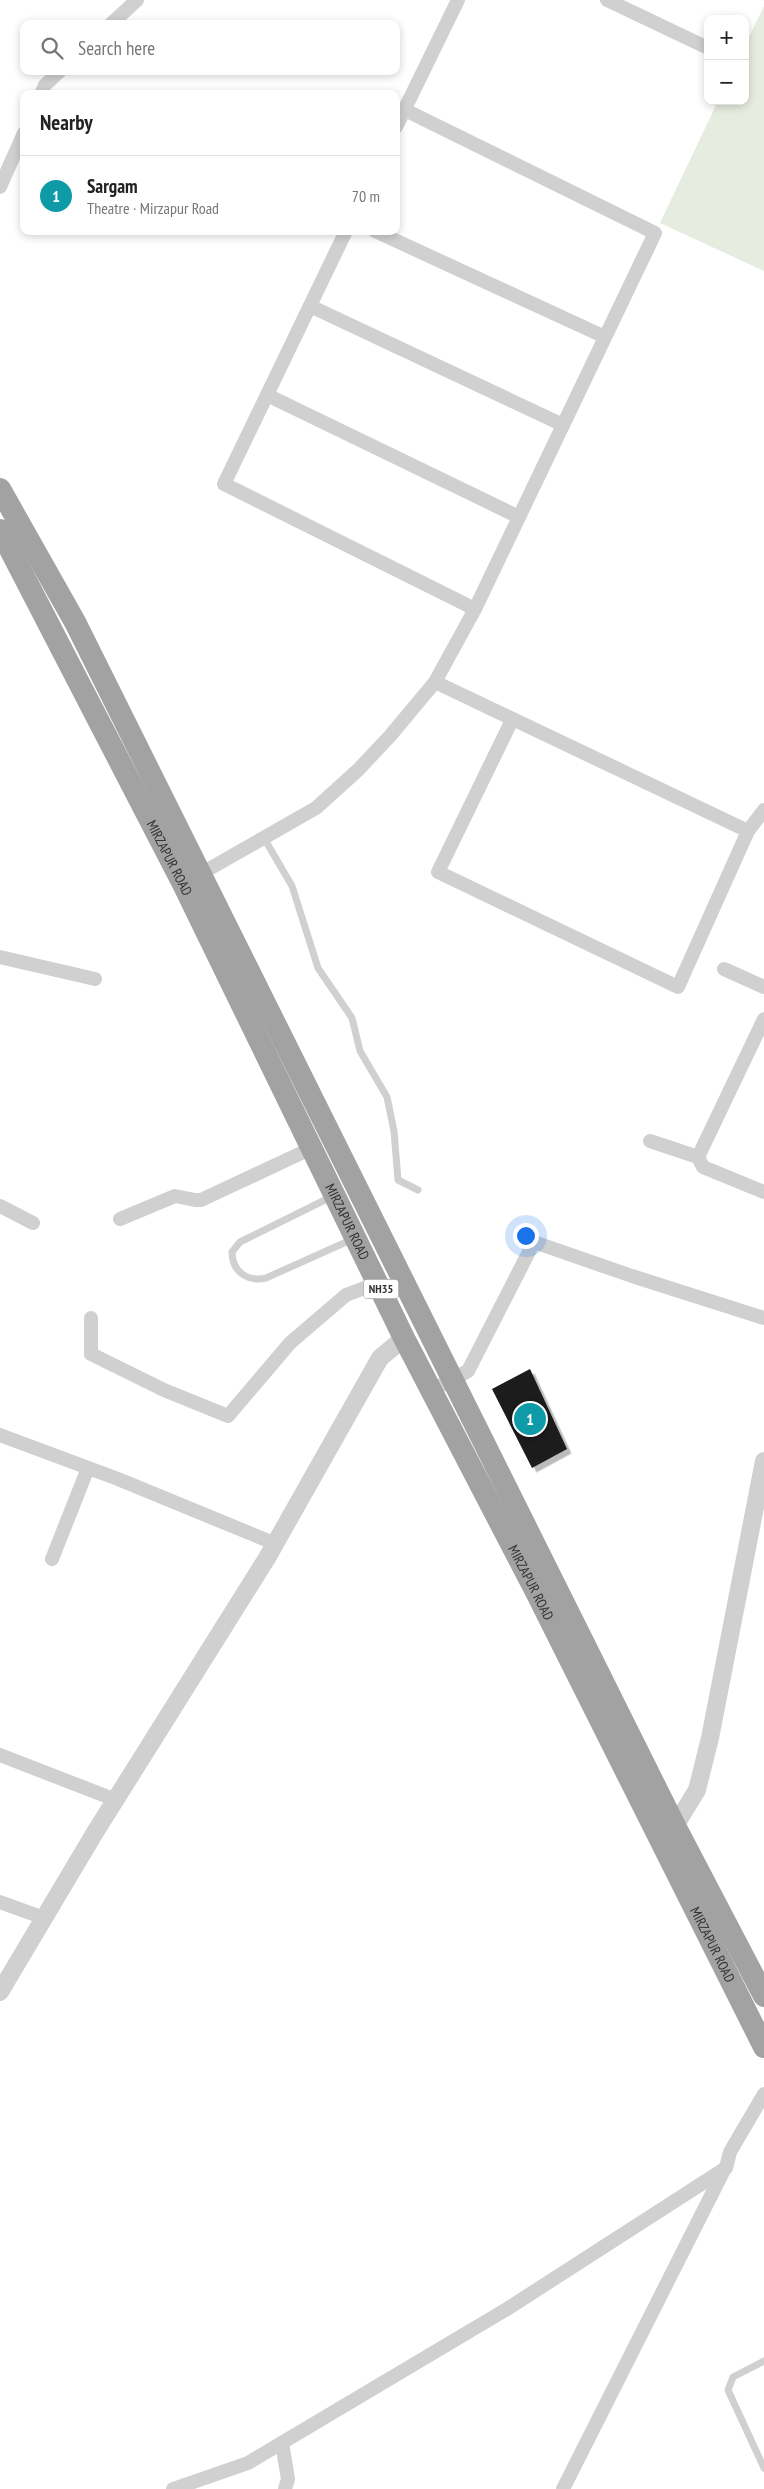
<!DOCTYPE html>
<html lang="en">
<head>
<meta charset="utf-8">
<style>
	body { margin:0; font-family:"PT Sans Narrow",sans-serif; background:#f2f2f2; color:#222 }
	.controls { position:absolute; right:15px; top:15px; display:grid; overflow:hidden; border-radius:10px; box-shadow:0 2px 8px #0003 }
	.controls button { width:45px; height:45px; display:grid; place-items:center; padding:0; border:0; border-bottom:1px solid #e0e0e0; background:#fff; color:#222; font:25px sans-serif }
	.you { position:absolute; left:525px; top:1235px; width:18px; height:18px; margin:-12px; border:4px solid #fff; border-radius:50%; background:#1a73e8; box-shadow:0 0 0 8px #1a73e833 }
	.badge { display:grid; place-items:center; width:32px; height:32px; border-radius:50%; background:#2563eb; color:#fff; font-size:16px; font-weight:700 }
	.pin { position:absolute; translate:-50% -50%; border:2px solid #fff; box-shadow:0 1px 5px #0006 }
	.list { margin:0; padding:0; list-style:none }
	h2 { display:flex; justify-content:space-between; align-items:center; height:65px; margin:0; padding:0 20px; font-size:21px }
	h2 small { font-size:16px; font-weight:400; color:#767676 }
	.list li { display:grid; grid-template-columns:32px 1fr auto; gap:15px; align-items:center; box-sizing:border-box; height:80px; padding:0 20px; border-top:1px solid #e0e0e0 }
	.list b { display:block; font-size:19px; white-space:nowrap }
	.list p { margin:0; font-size:16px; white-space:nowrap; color:#767676 }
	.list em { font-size:16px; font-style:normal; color:#767676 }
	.icon { flex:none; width:28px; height:28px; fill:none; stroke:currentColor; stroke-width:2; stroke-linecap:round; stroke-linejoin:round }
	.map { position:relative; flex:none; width:764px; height:2489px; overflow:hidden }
	.search { position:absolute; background:#fff; box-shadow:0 2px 8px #0003; left:20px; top:20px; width:380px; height:55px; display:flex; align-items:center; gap:12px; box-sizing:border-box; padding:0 18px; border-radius:10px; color:#767676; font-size:19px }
	.panel { position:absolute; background:#fff; box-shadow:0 2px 8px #0003; left:20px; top:90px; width:380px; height:145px; border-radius:10px }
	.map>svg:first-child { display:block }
	.green { fill:#e6ecdf }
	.building { fill:#1a1a1a; filter:url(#shadow) }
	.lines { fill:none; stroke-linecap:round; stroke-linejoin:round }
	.service { stroke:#d0d0d0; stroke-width:7 }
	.minor { stroke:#d0d0d0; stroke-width:14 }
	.tertiary { stroke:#d0d0d0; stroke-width:18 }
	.trunk { stroke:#a2a2a2; stroke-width:22 }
	.labels { text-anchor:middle; stroke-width:5; stroke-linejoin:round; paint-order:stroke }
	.shield { fill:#fff; stroke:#707070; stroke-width:1 }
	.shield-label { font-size:12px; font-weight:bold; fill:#333 }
	.street-label { font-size:14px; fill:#333; stroke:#fff }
</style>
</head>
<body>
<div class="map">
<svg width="764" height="2489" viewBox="0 0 764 2489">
	<defs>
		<filter id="shadow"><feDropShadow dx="4.5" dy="4.5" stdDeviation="0" flood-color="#0004"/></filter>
	</defs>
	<rect width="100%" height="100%" fill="#fff"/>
	<polygon class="green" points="764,6 764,271 660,223 718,101 745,101 745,45"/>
	<polygon class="building" points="530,1369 567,1449 532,1468 492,1389"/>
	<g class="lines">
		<g class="service">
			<polyline points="264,838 292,886 318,968 352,1018 360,1051 387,1097 394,1131 398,1180 418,1190"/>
			<path d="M 331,1197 L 240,1242 L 232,1252 C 232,1272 248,1282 266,1278 L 353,1239"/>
			<polyline points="764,2361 733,2377 728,2390 764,2468"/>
		</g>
		<g class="minor">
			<polyline points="607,0 706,47"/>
			<polyline points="111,24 137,0"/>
			<polyline points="41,94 45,85 60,71"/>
			<polyline points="396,127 458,0"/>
			<polyline points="0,187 24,133"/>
			<polyline points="346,231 224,484 475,609"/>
			<polyline points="375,231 605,337"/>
			<polyline points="310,306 563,425"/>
			<polyline points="267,395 519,517"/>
			<polyline points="435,682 748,831"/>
			<polyline points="512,720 438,872 678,987 748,831 764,810"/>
			<polyline points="195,877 316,808 358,770 390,736 435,682 475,609 655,233 405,110"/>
			<polyline points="0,957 95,979"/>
			<polyline points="724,969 764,987"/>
			<polyline points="764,1019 698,1157 703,1167 764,1192"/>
			<polyline points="650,1141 698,1157"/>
			<polyline points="0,1206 33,1223"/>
			<polyline points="120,1219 175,1196 195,1200 201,1200 312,1148"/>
			<polyline points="91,1318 91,1354 164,1390 228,1416 290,1343 346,1295 378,1283"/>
			<polyline points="432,1390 468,1371 534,1242 632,1276 764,1318"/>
			<polyline points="0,1435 118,1479 276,1544"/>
			<polyline points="52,1559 88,1468"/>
			<polyline points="0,1755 116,1800"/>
			<polyline points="0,1902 44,1918"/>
			<polyline points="282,2443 288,2479 285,2489"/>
			<polyline points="173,2489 248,2463 507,2309 726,2168 730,2152 764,2094"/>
			<polyline points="563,2489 725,2168"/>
		</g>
		<g class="tertiary">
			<polyline points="667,1834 675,1826 697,1790 710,1738 764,1461"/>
			<polyline points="0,1992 94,1834 267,1558 380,1358 404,1338"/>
		</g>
		<g class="trunk">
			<polyline points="0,489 75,622 675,1826 764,1996"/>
			<path id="s1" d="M 0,530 L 183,884 L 404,1338 L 535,1590 L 764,2047"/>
		</g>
	</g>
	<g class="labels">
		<rect class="shield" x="363.5" y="1279.5" width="35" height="19" rx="4"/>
		<g class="shield-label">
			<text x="381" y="1293">NH35</text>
		</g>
		<g class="street-label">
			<text dy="5" stroke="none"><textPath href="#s1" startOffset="369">MIRZAPUR ROAD</textPath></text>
			<text dy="5" stroke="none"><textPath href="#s1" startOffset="774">MIRZAPUR ROAD</textPath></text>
			<text dy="5" stroke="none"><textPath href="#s1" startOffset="1179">MIRZAPUR ROAD</textPath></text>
			<text dy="5" stroke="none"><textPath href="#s1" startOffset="1584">MIRZAPUR ROAD</textPath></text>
		</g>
	</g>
</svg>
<div class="controls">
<button>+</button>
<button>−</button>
</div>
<div class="you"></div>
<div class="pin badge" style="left:530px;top:1419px;background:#0f9aa8">1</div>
<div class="search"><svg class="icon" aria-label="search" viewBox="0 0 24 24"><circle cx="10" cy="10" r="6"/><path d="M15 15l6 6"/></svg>Search here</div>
<section class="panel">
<h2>Nearby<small></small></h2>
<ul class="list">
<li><span class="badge" style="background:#0f9aa8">1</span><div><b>Sargam</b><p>Theatre · Mirzapur Road</p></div><em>70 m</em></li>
</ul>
</section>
</div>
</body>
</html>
